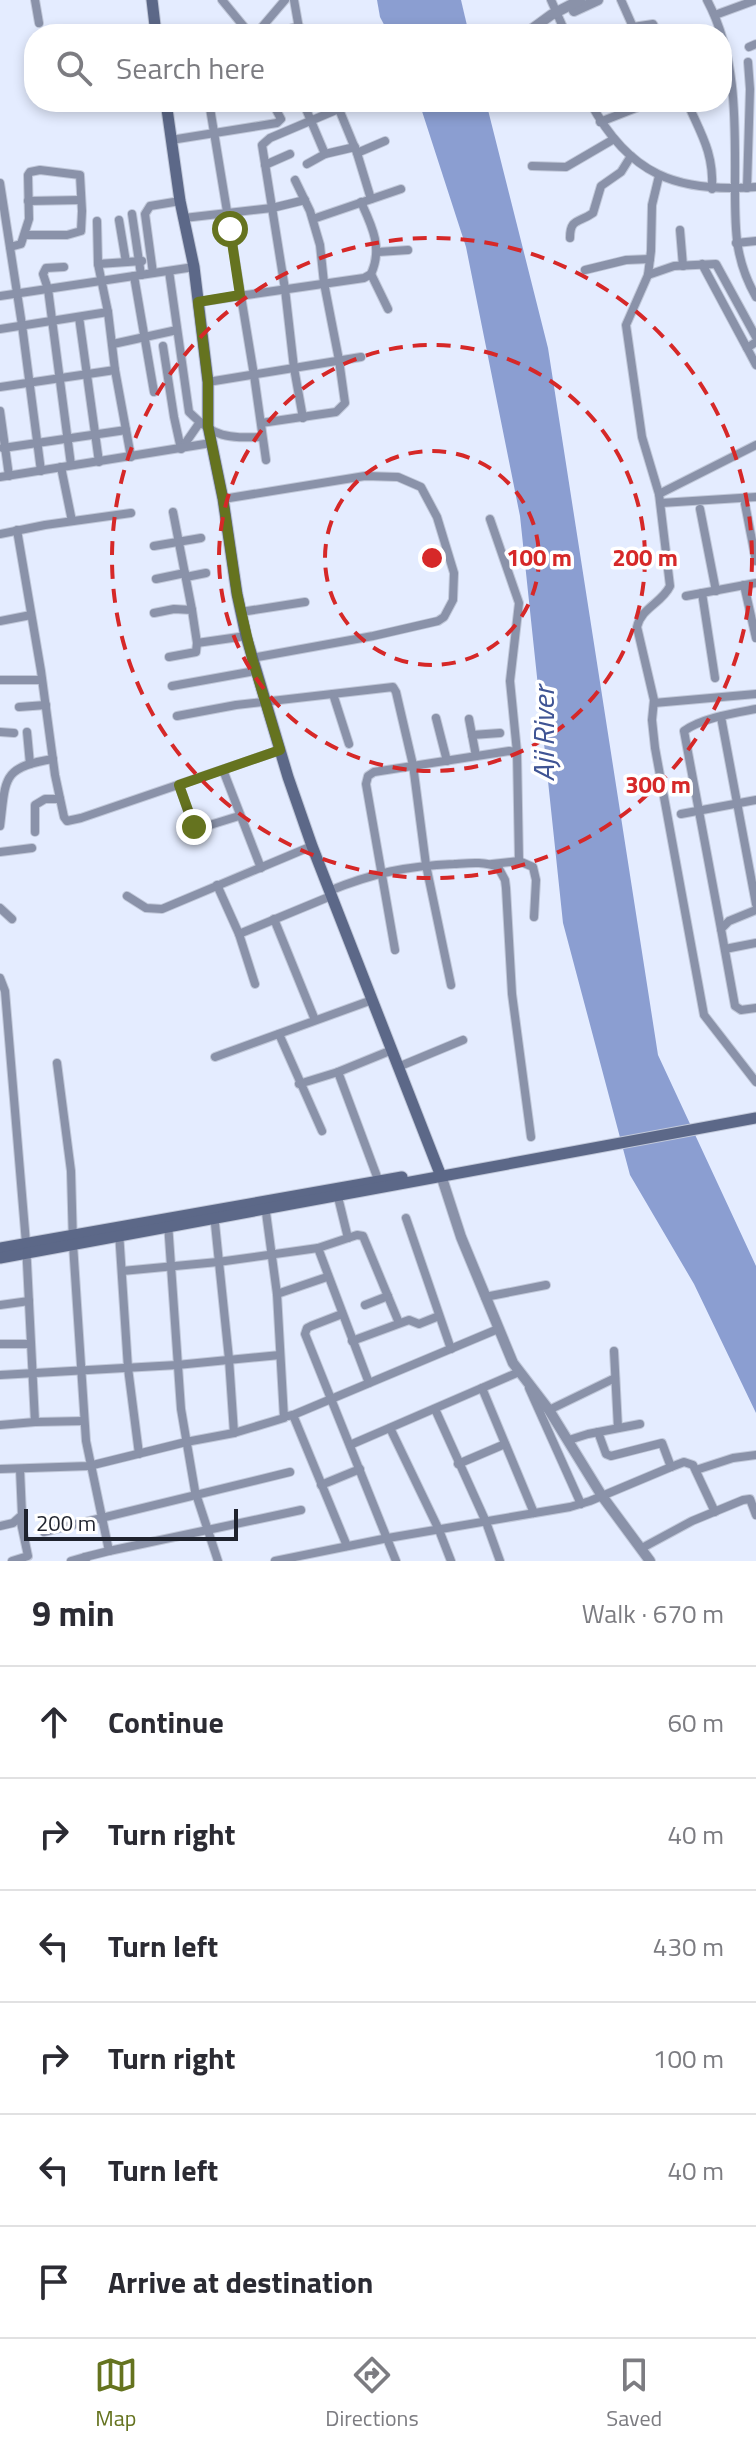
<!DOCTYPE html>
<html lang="en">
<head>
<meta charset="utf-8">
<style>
	body { margin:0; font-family:"Titillium Web",sans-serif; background:#f7f7f7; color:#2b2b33 }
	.scale { position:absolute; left:24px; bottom:20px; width:214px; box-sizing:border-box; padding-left:8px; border:4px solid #1f232e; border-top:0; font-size:22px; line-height:28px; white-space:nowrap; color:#1f232e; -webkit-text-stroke:6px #fff; paint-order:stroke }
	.stop { position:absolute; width:24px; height:24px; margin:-18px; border:6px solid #65731f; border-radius:50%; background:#fff }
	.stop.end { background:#65731f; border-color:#fff; box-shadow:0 2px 8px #0008 }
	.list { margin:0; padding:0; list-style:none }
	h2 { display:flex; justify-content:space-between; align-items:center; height:104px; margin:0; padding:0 32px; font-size:34px }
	h2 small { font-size:26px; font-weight:400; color:#7c7c81 }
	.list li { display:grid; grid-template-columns:52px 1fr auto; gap:24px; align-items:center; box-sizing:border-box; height:112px; padding:0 32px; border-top:2px solid #e1e1e2 }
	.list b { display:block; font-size:30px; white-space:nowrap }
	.list em { font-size:26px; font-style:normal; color:#7c7c81 }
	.icon { flex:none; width:44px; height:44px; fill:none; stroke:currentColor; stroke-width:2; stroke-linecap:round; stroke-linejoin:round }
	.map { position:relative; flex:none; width:756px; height:1561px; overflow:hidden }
	.search { position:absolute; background:#fff; box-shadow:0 4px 12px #0003; left:24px; right:24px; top:24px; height:88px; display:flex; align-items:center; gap:20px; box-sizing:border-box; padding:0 28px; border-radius:32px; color:#7c7c81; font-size:30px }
	.sheet { height:776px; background:#fff }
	nav { display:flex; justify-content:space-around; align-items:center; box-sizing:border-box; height:112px; border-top:2px solid #e1e1e2; background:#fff; font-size:22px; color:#7c7c81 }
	nav a { display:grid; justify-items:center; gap:4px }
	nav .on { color:#65731f }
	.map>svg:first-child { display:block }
	.water { fill:#8b9ed1 }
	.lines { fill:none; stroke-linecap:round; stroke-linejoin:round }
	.minor-casing { stroke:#c1c8d9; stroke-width:10 }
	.tertiary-casing { stroke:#c1c8d9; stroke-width:12 }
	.secondary-casing { stroke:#c1c8d9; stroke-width:13 }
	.minor { stroke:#8a92a9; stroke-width:8 }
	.tertiary { stroke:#8a92a9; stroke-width:10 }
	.secondary { stroke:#5c6888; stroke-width:11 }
	.route { stroke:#65731f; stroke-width:10 }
	.ring { fill:none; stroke:#d62828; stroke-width:4; stroke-dasharray:14 10 }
	.labels { text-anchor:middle; stroke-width:7; stroke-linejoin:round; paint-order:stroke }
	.water-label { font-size:30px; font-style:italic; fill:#3f5494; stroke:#fff }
	.centre { fill:#d62828; stroke:#fff; stroke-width:4 }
	.ring-label { font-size:24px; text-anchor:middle; font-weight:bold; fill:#d62828; stroke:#fff; stroke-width:7; stroke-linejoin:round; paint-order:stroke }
</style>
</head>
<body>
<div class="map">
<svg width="756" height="1561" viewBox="0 0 756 1561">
	<rect width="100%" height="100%" fill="#e4ecff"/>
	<g class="water">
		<polygon points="377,0 461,0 469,34 389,34 380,17"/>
		<polygon points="419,102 486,102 548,348 658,1055 756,1266 756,1413 694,1284 630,1175 563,923 520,516 466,247"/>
	</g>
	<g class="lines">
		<g class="minor-casing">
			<g id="minor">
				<polyline points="35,0 39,23"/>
				<polyline points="222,0 250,34"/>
				<polyline points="294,0 300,34"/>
				<polyline points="551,0 566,34"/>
				<polyline points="621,0 633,27 653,24 658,34"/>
				<path d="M 707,0 C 738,58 735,125 735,189 C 735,231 735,260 756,297"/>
				<polyline points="715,15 756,0"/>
				<polyline points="256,34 285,0"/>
				<polyline points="274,34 299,26"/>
				<polyline points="749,47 756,44"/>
				<polyline points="209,102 254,375 266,460"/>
				<polyline points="303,102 325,154"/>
				<polyline points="336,102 357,153 371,199"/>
				<path d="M 590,102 C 629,175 677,193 756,187"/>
				<path d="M 687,102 C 701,134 714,153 712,189"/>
				<polyline points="600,122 651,102"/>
				<polyline points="171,140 277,123 281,119 272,102"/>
				<polyline points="357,153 385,141"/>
				<polyline points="307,164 325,154 355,147"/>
				<polyline points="265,165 290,154"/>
				<polyline points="532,166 566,167 614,139"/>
				<polyline points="0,183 22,325 41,471"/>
				<polyline points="747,188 750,89 748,62"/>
				<polyline points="28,201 81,200"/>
				<polyline points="132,214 141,275"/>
				<polyline points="184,218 272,208 305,200"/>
				<polyline points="313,219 401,189"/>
				<polyline points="119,220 126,262"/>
				<polyline points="97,221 98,264 108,312 115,370 131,457"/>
				<polyline points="680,230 683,266"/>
				<path d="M 570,238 C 570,218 579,223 593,213 L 601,186 L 621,172 L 631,156"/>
				<polyline points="736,243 756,241"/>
				<polyline points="10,247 21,244 29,219 28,175 30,172 40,170 80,175 82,211 81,231 67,235 26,235"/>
				<polyline points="378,252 408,250"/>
				<polyline points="98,264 142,261"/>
				<polyline points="702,264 747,348"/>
				<polyline points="64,267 46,268 43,274 48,289 71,465"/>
				<polyline points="585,270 626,260 650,259"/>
				<path d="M 169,271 L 189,412 C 215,438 227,438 262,437"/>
				<polyline points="153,273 145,214 150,206 180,201"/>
				<polyline points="371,274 388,309"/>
				<polyline points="648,275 674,266 716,264 756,337"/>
				<polyline points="134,276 154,392"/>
				<polyline points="0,296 194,267"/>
				<path d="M 198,302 L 364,278 L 371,274 C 383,248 372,226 361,202"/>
				<polyline points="79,317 99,462"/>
				<polyline points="0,329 108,312"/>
				<polyline points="756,342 747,348 756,365"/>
				<polyline points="113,344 177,330"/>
				<polyline points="163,346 174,417 181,449"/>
				<polyline points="208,382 361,357"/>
				<polyline points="0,387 115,370"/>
				<polyline points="0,411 9,476"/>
				<polyline points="303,418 294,368 285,289 262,145 270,138 355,102"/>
				<polyline points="261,423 336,412 345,403 339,360 324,283 320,245 310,211 295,180"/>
				<path d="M 756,445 L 659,494 L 670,586 C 662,603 641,608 637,627 L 654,700 L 652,720 L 655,748 L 704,1015 L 756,1082"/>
				<polyline points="3,448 126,430"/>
				<polyline points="182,448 200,422"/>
				<polyline points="61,467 72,521"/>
				<polyline points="0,477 211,443"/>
				<polyline points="659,494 642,437 626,325 648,275 651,251 652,205 659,176"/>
				<polyline points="223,499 365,476 398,477 421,487 437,517 454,573 453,600 444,617 438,621 373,636 252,658"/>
				<polyline points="661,503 756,497"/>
				<polyline points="745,504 756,561"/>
				<polyline points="700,509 716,591"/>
				<polyline points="173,512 192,610"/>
				<polyline points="490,519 519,603 510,681 517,752"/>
				<polyline points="17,530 41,671 55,775 64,817 67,821 81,818 280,750"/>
				<polyline points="0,534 45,525 131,513"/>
				<polyline points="154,546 201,538"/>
				<polyline points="186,577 206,573"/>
				<polyline points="156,579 185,573"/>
				<polyline points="744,585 756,638"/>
				<polyline points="702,593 715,678"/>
				<polyline points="686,596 756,583"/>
				<polyline points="241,612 305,602"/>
				<polyline points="154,613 174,609 192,610 197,643 246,636"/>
				<polyline points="0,621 31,615"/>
				<polyline points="169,657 196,652 197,643"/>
				<polyline points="0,680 42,680"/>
				<polyline points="172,686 255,671"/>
				<polyline points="333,694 349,744"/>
				<polyline points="654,703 756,694"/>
				<polyline points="19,707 46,705"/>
				<polyline points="177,716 236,705 393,687 396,692 413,765 426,865 451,985"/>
				<polyline points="721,717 756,904"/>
				<polyline points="436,718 447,761"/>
				<polyline points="469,719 476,756"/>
				<polyline points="0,732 14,733"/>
				<polyline points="27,732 30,764"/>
				<polyline points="472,735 500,733"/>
				<polyline points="223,770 261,868"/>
				<polyline points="179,785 191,819 197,829 239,816"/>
				<polyline points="681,814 756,800"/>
				<path d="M 0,826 C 6,779 1,767 53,759"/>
				<polyline points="35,832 35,805 45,799 60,799"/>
				<polyline points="0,852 32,848"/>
				<polyline points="492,864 519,861 533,867 536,880 534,917"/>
				<polyline points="217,885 239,934 255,984"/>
				<path d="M 329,891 C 373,873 407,866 454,864 C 469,863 484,861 498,867 L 505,880 L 506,888 L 512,994 L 531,1137"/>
				<polyline points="127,896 146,908 162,909 312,846"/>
				<polyline points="0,908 12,919"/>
				<polyline points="756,910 729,921 721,929 735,1006 741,1010 756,1008"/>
				<polyline points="274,919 315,1020"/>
				<path d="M 721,929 L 684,731 C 701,718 735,713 756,709"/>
				<polyline points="239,934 331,896"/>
				<polyline points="725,949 756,943"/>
				<polyline points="395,950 366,784 368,776 374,772 509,751 517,752 519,861"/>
				<polyline points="0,978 5,991 26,1243 35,1422"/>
				<polyline points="279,1034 322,1131"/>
				<polyline points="215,1057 372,1000"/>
				<polyline points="57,1063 71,1171 73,1244 86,1441 109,1551 85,1557 86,1561"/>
				<polyline points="398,1067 463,1040"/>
				<polyline points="338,1072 379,1182"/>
				<polyline points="299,1084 338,1072 392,1050"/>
				<polyline points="337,1193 348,1238 318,1248 369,1383"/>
				<polyline points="214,1214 229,1359 234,1433"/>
				<polyline points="406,1218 451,1349"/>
				<polyline points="168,1223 181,1409 195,1491 218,1561"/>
				<polyline points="119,1232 128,1368 139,1454"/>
				<polyline points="348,1238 357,1235 363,1236 399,1323"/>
				<polyline points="122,1271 218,1262 318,1248"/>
				<polyline points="277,1294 327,1277"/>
				<polyline points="485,1297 546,1285"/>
				<polyline points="0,1305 29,1301"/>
				<polyline points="365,1305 388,1296"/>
				<polyline points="342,1314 311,1326 307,1328 305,1334 396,1561"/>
				<polyline points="352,1341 409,1320 419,1324 439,1316"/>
				<polyline points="0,1344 31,1344"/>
				<polyline points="614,1351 618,1428"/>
				<polyline points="0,1375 177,1365 280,1355"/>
				<polyline points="482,1388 534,1513"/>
				<polyline points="529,1388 581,1504"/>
				<polyline points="435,1409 486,1522 500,1561"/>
				<polyline points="549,1410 615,1378"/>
				<polyline points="293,1415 498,1329"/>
				<polyline points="288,1416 293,1415 347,1546"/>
				<polyline points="0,1425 35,1422 84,1421"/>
				<polyline points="390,1428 439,1530 451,1561"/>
				<polyline points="598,1432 606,1454 611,1456 662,1443 671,1467 684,1462 693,1465 715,1512"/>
				<polyline points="569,1440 588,1434 640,1424"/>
				<polyline points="350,1445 519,1372"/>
				<polyline points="458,1464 505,1444"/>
				<polyline points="0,1469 89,1466 186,1442 234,1433 284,1418 277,1294 265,1205"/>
				<polyline points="696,1470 733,1458 756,1455"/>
				<polyline points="321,1485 360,1469"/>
				<polyline points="0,1526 13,1523 22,1515 20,1469"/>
				<polyline points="44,1532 290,1472"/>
				<polyline points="642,1548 692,1521 743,1500 750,1499 756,1515"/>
				<polyline points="109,1551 301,1510"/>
				<polyline points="12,1561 28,1556 20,1518"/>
				<polyline points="71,1561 85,1557"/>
				<polyline points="275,1561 388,1538 570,1507 590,1501 671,1467"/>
			</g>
		</g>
		<g class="tertiary-casing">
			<g id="tertiary">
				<polyline points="574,11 598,0"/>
				<polyline points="525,34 551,15 580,0"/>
				<polyline points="440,1172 461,1237 513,1363 549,1410 602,1496 650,1561"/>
			</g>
		</g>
		<g class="secondary-casing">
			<g id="secondary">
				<polyline points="152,0 156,34"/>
				<polyline points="166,102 180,201 194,267 208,382 208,426 223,499 237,594 246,636 288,777 312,846 439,1171"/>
				<polyline points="0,1248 402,1177"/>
				<polyline points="0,1258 756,1118"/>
			</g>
		</g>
		<use href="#minor" class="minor"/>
		<use href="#tertiary" class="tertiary"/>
		<use href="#secondary" class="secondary"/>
	</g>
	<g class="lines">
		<polyline class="route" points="194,827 179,785 280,750 252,658 237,594 223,499 208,426 208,382 198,302 240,295 230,229"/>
	</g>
	<g class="ring">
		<circle cx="432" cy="558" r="107"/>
		<circle cx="432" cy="558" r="213"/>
		<circle cx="432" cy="558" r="320"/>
	</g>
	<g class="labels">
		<g class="water-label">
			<text transform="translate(544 734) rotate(-90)" y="10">Aji River</text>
		</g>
	</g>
	<circle cx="432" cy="558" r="12" class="centre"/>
	<g class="ring-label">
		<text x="539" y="566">100 m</text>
		<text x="645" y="566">200 m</text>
		<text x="658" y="793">300 m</text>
	</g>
</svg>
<div class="scale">200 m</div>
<div class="stop" style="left:230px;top:229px"></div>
<div class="stop end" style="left:194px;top:827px"></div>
<div class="search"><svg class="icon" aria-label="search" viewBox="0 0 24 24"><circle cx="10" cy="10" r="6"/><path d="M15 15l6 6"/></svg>Search here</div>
</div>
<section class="sheet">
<h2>9 min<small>Walk · 670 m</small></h2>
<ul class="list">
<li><svg class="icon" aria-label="ahead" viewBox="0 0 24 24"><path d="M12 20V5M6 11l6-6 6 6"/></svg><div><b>Continue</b></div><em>60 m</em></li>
<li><svg class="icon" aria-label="right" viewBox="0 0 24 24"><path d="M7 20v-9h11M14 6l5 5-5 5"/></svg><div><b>Turn right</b></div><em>40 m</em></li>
<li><svg class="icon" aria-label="left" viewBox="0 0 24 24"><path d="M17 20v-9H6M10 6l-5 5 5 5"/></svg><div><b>Turn left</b></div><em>430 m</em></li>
<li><svg class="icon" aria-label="right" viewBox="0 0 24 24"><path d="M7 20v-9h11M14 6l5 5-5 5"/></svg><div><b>Turn right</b></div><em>100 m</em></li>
<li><svg class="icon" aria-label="left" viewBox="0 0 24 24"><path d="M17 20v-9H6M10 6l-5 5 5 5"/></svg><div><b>Turn left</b></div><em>40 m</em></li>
<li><svg class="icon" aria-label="arrive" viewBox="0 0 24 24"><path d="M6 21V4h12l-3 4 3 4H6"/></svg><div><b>Arrive at destination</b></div></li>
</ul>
</section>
<nav>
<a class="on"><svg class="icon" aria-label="map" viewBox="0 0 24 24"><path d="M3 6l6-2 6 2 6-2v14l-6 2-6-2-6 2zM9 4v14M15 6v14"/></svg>Map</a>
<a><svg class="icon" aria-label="directions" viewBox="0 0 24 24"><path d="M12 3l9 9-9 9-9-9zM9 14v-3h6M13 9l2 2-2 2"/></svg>Directions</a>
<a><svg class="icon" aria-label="saved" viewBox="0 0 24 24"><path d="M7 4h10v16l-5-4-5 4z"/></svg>Saved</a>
</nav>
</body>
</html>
